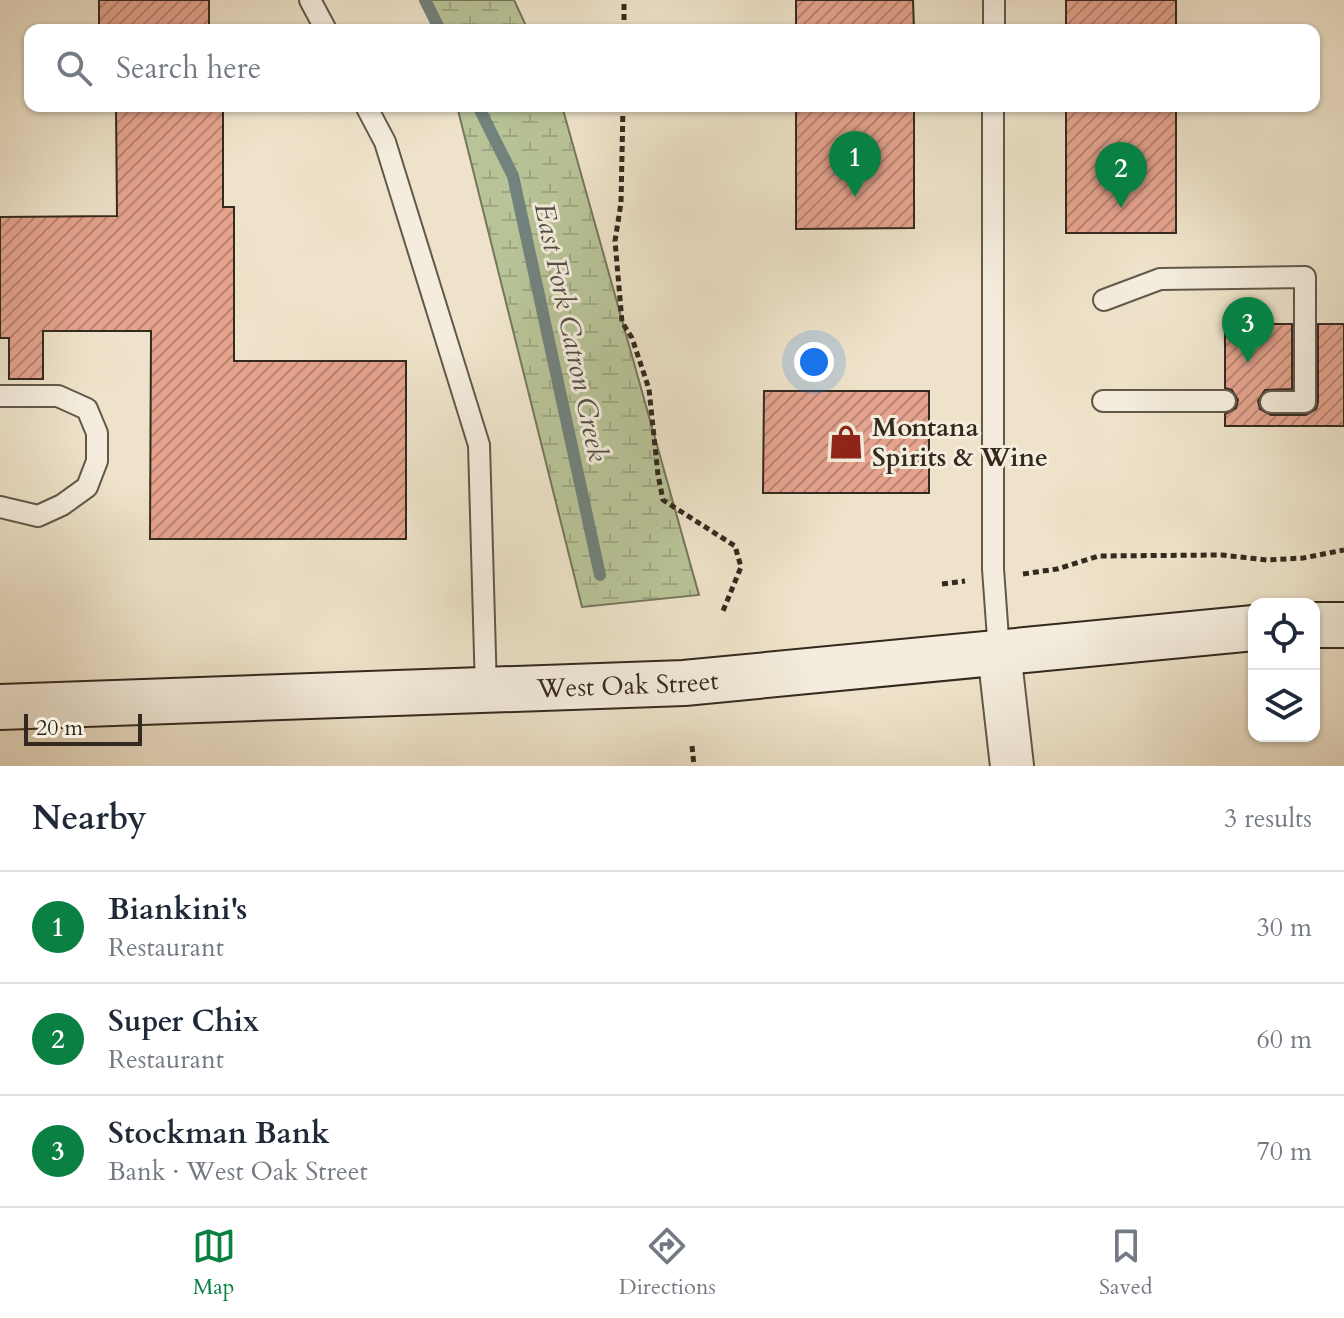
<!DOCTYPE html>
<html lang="en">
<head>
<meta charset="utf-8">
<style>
	body { margin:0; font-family:Cardo,serif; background:#f2f2f3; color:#1f2937 }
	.controls { position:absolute; right:24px; bottom:24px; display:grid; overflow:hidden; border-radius:16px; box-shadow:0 2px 6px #0004 }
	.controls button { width:72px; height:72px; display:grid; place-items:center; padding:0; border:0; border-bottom:2px solid #e0e1e3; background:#fff; color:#1f2937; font:40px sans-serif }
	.scale { position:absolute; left:24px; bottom:20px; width:118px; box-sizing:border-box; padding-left:8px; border:4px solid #34291f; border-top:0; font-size:22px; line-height:28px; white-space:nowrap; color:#34291f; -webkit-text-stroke:6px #f4eddd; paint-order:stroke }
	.you { position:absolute; left:814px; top:362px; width:28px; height:28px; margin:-20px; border:6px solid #fff; border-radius:50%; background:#1a73e8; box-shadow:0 0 0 12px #1a73e833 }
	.badge { display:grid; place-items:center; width:52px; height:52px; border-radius:50%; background:#0b8043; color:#fff; font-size:26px; font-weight:700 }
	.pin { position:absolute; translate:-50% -66px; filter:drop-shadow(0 2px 4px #0008) }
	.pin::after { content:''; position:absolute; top:42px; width:28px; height:24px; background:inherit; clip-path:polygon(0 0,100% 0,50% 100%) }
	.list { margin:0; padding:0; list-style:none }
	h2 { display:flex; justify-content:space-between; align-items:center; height:104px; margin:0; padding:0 32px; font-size:34px }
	h2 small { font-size:26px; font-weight:400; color:#747a83 }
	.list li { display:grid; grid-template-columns:52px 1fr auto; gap:24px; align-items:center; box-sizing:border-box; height:112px; padding:0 32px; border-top:2px solid #e0e1e3 }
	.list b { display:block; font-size:30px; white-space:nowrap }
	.list p { margin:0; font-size:26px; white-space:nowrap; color:#747a83 }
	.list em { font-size:26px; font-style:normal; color:#747a83 }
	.icon { flex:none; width:44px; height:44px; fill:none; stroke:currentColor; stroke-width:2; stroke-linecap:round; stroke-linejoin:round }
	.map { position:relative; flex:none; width:1344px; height:766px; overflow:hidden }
	.search { position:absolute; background:#fff; box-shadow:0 2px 6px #0004; left:24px; right:24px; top:24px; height:88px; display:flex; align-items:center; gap:20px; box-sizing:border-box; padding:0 28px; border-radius:16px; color:#747a83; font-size:30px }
	.sheet { height:440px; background:#fff }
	nav { display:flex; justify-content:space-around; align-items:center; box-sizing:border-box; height:112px; border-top:2px solid #e0e1e3; background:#fff; font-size:22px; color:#747a83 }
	nav a { display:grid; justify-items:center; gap:4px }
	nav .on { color:#0b8043 }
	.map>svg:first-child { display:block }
	.wetland { fill:url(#wetland-marsh); stroke:#76765c; stroke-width:2 }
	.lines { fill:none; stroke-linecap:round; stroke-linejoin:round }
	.stream { stroke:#72827d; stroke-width:12 }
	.building { fill:url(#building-hatch); stroke:#34291f; stroke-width:2 }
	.service-casing { stroke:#62584a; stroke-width:24 }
	.minor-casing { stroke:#62584a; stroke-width:46 }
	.secondary-casing { stroke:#34291f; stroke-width:48 }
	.path { stroke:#34291f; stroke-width:5; stroke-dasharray:6 4; stroke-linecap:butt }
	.service { stroke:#f4eddd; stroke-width:20 }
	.minor { stroke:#f4eddd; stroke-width:42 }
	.secondary { stroke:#f4eddd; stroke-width:44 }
	.labels { text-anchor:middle; stroke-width:6; stroke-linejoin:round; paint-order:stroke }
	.poi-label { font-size:26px; font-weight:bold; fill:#34291f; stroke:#f4eddd; text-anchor:start }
	.street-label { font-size:26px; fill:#34291f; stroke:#f4eddd }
	.water-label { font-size:28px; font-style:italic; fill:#4e4e46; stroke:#f4eddd }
</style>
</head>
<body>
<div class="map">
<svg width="1344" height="766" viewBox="0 0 1344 766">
	<defs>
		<pattern id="wetland-marsh" width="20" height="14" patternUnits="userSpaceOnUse" patternTransform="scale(2)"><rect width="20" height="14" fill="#b8c498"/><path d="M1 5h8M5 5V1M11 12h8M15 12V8" fill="none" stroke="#9fa883"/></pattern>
		<pattern id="building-hatch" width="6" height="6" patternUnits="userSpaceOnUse" patternTransform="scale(2)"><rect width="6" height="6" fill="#e5a38e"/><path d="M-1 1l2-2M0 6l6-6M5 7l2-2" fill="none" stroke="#ba8573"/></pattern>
	</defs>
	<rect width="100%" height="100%" fill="#eee3ca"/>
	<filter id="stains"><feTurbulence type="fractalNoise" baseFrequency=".0025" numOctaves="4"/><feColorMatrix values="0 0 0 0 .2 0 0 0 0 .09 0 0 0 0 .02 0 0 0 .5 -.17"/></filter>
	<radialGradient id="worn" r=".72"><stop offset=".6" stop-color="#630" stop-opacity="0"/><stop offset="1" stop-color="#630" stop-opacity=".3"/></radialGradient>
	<g class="wetland">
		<polygon points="420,0 514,0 528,30 438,30 436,22"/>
		<polygon points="457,106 562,106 699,595 582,607"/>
	</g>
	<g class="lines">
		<g class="stream">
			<polyline points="425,0 440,30"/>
			<polyline points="478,106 513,176 600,575"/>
		</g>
	</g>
	<g class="building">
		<rect x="99" y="0" width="110" height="30"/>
		<polygon points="796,0 913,0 914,30 796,30"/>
		<rect x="1066" y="0" width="110" height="30"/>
		<polygon points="116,106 223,106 223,207 234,207 234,361 406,361 406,539 150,539 151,331 43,331 43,379 9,379 9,338 0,338 0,217 117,216"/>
		<polygon points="796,106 914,106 914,228 796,229"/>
		<rect x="1066" y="106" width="110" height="127"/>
		<polygon points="1225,324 1292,324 1292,389 1265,390 1258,401 1260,409 1271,415 1306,415 1316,409 1318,402 1318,324 1344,324 1344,426 1225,426 1225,414 1236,408 1238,400 1232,390 1225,388"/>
		<polygon points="764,391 929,391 929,493 763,493"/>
	</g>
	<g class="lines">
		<g class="service-casing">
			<g id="service">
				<polyline points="310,0 326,30"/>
				<polyline points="994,30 994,0"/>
				<polyline points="366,106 385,142 479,445 486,690"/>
				<polyline points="993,106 993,569 999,652"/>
				<polyline points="1104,300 1160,279 1305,277 1305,402 1271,402"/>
				<polyline points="0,396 58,396 87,409 97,433 97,461 87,487 62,505 38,516 0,507"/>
				<polyline points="1103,401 1225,401"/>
			</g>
		</g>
		<g class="minor-casing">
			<polyline id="minor" points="999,652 1012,766"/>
		</g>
		<g class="secondary-casing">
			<g id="secondary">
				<polyline points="1314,625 1344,625"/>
				<path id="s1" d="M 0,707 L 684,683 L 1254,628"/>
			</g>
		</g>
		<g class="path">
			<polyline points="624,30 624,0"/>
			<polyline points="623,106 621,203 615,241 622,322 632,338 649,389 658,475 663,500 735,546 741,567 723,611"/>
			<polyline points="1023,574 1057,569 1099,556 1222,555 1267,560 1303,558 1344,550"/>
			<polyline points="942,584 965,581"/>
			<polyline points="692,746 694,766"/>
		</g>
		<use href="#service" class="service"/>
		<use href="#minor" class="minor"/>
		<use href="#secondary" class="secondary"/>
	</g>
	<defs>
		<g id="shop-bare" transform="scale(2.76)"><path d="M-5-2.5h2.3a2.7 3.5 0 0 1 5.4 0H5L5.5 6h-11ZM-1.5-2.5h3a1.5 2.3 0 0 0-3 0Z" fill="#8f2418" stroke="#f4eddd" stroke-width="2.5" paint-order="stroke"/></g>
	</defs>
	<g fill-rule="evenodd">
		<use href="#shop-bare" x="846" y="442"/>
	</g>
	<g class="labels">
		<g class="poi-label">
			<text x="872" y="436">Montana<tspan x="872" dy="30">Spirits &amp; Wine</tspan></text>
		</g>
		<g class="street-label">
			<text dy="9" stroke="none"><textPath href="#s1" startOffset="628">West Oak Street</textPath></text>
		</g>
		<g class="water-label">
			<text transform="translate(572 332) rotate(78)" y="10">East Fork Catron Creek</text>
		</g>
	</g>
	<rect width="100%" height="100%" filter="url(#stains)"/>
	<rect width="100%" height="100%" fill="url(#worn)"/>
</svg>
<div class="controls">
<button><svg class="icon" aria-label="locate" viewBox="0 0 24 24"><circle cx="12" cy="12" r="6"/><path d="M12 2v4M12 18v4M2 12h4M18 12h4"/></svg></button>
<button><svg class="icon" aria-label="layers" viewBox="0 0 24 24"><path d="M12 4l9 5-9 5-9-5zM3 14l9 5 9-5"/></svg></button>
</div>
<div class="scale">20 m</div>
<div class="you"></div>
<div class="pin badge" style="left:855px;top:197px">1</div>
<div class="pin badge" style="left:1121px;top:208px">2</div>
<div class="pin badge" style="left:1248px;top:363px">3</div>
<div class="search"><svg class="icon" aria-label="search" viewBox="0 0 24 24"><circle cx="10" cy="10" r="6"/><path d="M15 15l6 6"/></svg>Search here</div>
</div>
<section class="sheet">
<h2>Nearby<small>3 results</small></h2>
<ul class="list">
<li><span class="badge">1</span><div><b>Biankini's</b><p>Restaurant</p></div><em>30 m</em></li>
<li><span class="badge">2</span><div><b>Super Chix</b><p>Restaurant</p></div><em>60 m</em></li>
<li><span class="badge">3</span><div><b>Stockman Bank</b><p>Bank · West Oak Street</p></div><em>70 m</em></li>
</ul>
</section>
<nav>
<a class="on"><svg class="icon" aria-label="map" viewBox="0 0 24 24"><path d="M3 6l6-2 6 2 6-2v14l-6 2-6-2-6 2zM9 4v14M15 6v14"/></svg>Map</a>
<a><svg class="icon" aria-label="directions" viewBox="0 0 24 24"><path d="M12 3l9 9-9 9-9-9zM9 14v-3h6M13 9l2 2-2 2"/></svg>Directions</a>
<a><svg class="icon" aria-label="saved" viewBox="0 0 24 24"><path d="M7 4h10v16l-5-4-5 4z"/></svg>Saved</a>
</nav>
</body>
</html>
